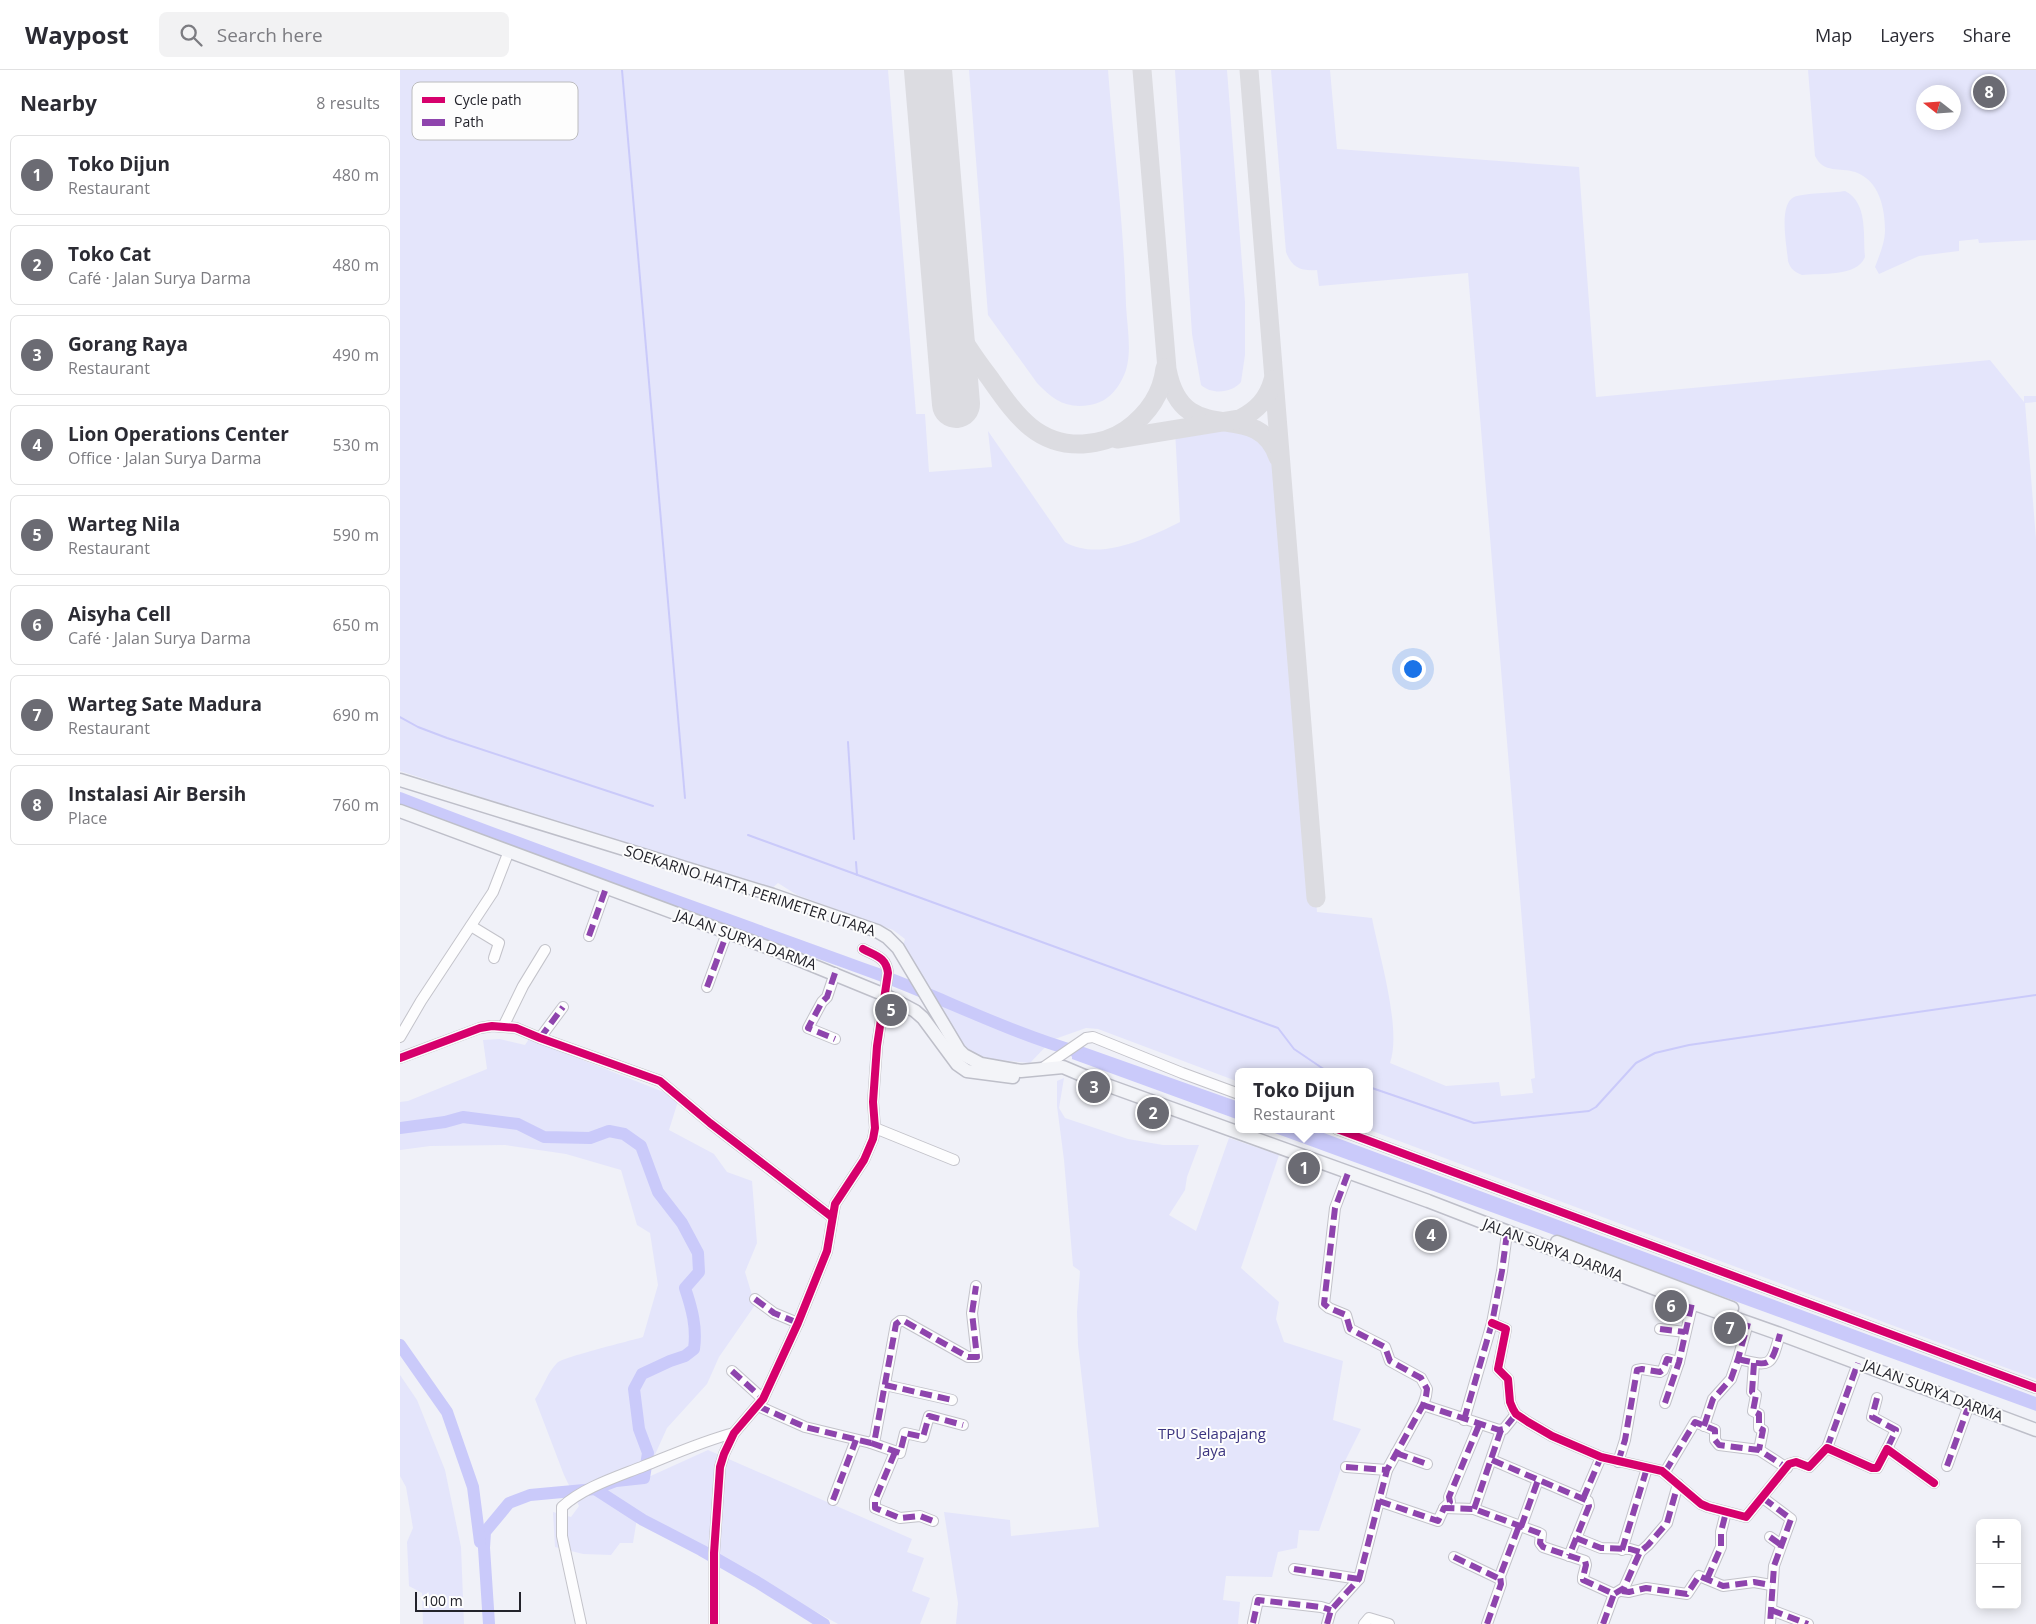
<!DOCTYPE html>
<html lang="en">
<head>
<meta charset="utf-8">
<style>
	body { margin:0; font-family:"Open Sans",sans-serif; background:#f2f2f3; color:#2b2b33 }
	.controls { position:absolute; right:15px; bottom:15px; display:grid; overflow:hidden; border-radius:8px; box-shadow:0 2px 12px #0003 }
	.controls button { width:45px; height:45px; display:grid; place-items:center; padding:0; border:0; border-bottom:1px solid #e1e1e2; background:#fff; color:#2b2b33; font:25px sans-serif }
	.compass { position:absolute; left:1516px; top:15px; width:45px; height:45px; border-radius:50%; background:#fff; box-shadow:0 2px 12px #0003; rotate:287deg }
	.scale { position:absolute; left:15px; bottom:12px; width:106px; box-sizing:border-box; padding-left:5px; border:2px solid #23232b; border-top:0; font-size:14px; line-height:18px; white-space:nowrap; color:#23232b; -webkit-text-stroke:4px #fdfdfd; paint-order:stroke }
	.you { position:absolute; left:1012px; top:598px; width:18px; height:18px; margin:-12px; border:4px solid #fff; border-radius:50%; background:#1a73e8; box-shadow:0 0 0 8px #1a73e833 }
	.badge { display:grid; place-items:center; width:32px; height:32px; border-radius:50%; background:#6b6b73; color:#fff; font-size:16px; font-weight:700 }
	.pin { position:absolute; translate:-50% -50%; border:2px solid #fff; box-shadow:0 1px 5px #0006 }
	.popup { position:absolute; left:835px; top:998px; width:138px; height:65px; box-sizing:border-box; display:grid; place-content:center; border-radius:8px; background:#fff; filter:drop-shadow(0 1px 4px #0005); font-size:16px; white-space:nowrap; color:#7c7c81 }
	.popup b { font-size:19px; color:#2b2b33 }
	.popup::after { content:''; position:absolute; left:50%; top:100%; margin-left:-10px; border:10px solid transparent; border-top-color:#fff }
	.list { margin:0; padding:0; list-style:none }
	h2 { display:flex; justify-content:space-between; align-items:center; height:65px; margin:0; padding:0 20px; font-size:21px }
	h2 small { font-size:16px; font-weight:400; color:#7c7c81 }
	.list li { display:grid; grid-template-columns:32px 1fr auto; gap:15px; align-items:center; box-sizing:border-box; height:80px; margin:0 10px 10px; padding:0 10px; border:1px solid #e1e1e2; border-radius:8px }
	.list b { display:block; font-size:19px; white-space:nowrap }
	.list p { margin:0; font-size:16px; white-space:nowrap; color:#7c7c81 }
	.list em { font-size:16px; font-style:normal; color:#7c7c81 }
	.icon { flex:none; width:28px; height:28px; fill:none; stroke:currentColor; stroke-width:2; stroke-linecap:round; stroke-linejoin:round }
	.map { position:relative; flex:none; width:1636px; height:1554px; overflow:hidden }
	header { display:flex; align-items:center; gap:30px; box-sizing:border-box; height:70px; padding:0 25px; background:#fff; border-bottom:1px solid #e1e1e2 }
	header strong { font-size:24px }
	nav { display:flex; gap:28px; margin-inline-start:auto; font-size:18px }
	.search { width:350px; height:45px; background:#f2f2f3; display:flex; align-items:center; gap:12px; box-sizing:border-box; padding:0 18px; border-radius:8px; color:#7c7c81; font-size:19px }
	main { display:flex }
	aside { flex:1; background:#fff }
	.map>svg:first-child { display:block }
	.green { fill:#e4e5fb; fill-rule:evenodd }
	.water { fill:#cacafa }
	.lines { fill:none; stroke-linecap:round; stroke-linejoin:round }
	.stream { stroke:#cacafa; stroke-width:2 }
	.river { stroke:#cacafa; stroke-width:12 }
	.taxiway { stroke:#dcdce1; stroke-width:19 }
	.runway { stroke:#dcdce1; stroke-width:48 }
	.minor-casing { stroke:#c3c3ca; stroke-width:12 }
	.major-casing { stroke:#bebfc9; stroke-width:15 }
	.minor { stroke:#fdfdfe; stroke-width:10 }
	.major { stroke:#f3f4f8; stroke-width:12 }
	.quiet { stroke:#8e44ad; stroke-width:6; stroke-dasharray:12 6; stroke-linecap:butt }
	.cycleway-casing { stroke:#fdfdfd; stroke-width:11 }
	.cycleway { stroke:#d6006c; stroke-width:8 }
	.labels { text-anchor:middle; stroke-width:4; stroke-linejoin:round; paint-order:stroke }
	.street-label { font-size:15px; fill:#23232b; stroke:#fdfdfd }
	.park-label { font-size:15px; fill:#3b347f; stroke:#fdfdfd }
	.key { fill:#fdfdfd; stroke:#bcbcbe; stroke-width:1 }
	.key-label { font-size:14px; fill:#23232b }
</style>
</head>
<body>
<header>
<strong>Waypost</strong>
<div class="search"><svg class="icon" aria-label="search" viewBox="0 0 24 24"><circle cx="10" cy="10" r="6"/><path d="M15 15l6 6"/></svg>Search here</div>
<nav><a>Map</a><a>Layers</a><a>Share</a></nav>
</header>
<main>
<aside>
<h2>Nearby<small>8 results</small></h2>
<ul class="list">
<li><span class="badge">1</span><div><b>Toko Dijun</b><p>Restaurant</p></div><em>480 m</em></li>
<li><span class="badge">2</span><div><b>Toko Cat</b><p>Café · Jalan Surya Darma</p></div><em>480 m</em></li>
<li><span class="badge">3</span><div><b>Gorang Raya</b><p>Restaurant</p></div><em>490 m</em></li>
<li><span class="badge">4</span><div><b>Lion Operations Center</b><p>Office · Jalan Surya Darma</p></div><em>530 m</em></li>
<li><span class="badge">5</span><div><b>Warteg Nila</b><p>Restaurant</p></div><em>590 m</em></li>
<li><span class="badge">6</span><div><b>Aisyha Cell</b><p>Café · Jalan Surya Darma</p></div><em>650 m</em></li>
<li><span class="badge">7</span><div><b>Warteg Sate Madura</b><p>Restaurant</p></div><em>690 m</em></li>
<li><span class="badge">8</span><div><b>Instalasi Air Bersih</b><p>Place</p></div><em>760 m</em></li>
</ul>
</aside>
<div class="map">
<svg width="1636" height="1554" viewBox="0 0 1636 1554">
	<rect width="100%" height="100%" fill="#f0f1f8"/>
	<g class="green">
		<path d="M 0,0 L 488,0 L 516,344 L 525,344 L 529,402 L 592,397 L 588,361 L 665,472 C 699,492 748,468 780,452 L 775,360 C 820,353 867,339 881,398 L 917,842 L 972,848 C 979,885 1002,959 990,993 L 1046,1016 L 1099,1012 L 1101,1026 L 1133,1023 L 1131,1009 L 1135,1008 L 1068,203 L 919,216 L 917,200 C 901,201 892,198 886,182 L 871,0 L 930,0 L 937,79 L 1179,97 L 1196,327 L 1590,290 L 1624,332 L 1624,326 L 1636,326 L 1636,332 L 1625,333 L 1636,469 L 1636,1309 L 967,1059 L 969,1059 L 969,1002 L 839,1002 L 839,1012 L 698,959 L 686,958 L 652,970 L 630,993 L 578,988 L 566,986 L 503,876 L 505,869 L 493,860 L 397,825 L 378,813 L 370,820 L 0,701 Z"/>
		<path d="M 569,0 L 708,0 C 714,78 724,157 726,235 C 727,256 732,280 726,300 C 720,317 709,332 690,335 C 666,339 653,330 637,313 L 588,245 Z"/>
		<path d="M 775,0 L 827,0 L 845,232 L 845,285 L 841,312 C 832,323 812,325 801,315 L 792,264 Z"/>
		<path d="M 1408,0 L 1636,0 L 1636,170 L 1579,173 L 1578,169 L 1559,171 L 1559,181 L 1519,186 L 1479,204 L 1475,197 C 1479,186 1485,173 1485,160 C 1485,138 1479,110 1455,102 C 1439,97 1424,104 1415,86 ZM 1524,22 L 1554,22 L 1554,52 L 1524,52 Z"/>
		<path d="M 1445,121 C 1468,132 1463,165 1465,187 C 1457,207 1421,203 1402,205 C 1394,202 1390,198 1388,191 C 1387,176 1378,135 1394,127 C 1403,123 1434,123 1445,121 Z"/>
		<path d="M 100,969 L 125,975 L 129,969 L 279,1028 L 269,1060 L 314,1084 L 327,1102 L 352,1111 L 357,1173 L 345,1202 L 355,1235 L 319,1287 L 307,1314 L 267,1358 L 244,1409 L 308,1380 L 512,1469 L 507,1482 L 524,1488 L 512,1521 L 530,1528 L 520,1554 L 438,1554 L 238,1442 L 233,1473 L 220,1473 L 211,1485 L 183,1484 L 155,1477 L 153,1442 L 171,1447 L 179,1436 L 164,1405 L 135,1329 C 144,1316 147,1303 157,1293 C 163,1287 230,1271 243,1267 L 258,1215 L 250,1163 L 237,1155 L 221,1100 L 166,1084 L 105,1075 L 30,1076 L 0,1080 L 0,1032 L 8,1031 L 87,999 L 83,970 Z"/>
		<polygon points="664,1008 659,1038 665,1048 728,1069 763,1075 799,1075 787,1107 785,1120 769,1145 796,1161 829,1068 879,1085 841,1198 879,1232 876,1249 884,1272 943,1291 933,1350 961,1359 940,1401 919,1461 899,1460 897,1478 878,1482 872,1507 826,1506 823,1530 840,1532 838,1554 556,1554 558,1533 544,1442 610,1450 611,1466 699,1457 678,1275 677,1242 680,1201 673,1196 664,1090 657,1036 657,1011"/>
		<polygon points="0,1305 17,1330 45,1400 61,1477 64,1554 23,1554 22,1523 9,1516 7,1472 13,1458 6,1417 0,1406"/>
	</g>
	<g class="water">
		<polygon points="681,976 839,1032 839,1050 672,989 672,981"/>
		<polygon points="864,1059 913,1059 1636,1327 1636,1341"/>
	</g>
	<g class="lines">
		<g class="stream">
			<polyline points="222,0 285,728"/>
			<polyline points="0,647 18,657 47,668 253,736"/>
			<polyline points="448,672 454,769"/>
			<polyline points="348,765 878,958 894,979 928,1002"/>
			<polyline points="456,792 457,805"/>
			<polyline points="969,1017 1074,1053 1189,1041 1196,1037 1236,993 1255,983 1289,975 1636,925"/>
		</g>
		<g class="river">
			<path d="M 0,728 C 157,789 316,845 475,903 C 543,928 608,962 678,982"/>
			<path d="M 0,1058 L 45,1052 L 63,1047 L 118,1054 L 144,1067 L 190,1068 L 209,1061 L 224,1064 L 241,1076 L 258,1122 L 282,1153 L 298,1183 L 299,1202 L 285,1218 C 292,1239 297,1257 294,1279 L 285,1286 L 270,1291 L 242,1304 L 234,1319 L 239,1359 L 248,1383 L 244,1408 L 216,1411 L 195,1419 L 130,1425 L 109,1433 L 85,1462 L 84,1478 L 89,1554"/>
			<polyline points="0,1275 47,1342 73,1417 80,1472"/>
			<polyline points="195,1419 243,1450 301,1480 357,1512 424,1554"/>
		</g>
		<g class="taxiway">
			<path d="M 742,0 L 767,299 C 783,384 856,324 878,387"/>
			<polyline points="849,0 916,828"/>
			<path d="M 545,200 C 547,217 547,237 554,253 C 563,272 576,290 589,307 C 614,342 635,376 683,374 C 698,373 713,369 726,360 C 747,345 762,324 765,298"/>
			<path d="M 717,369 L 840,349 C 857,340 868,329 873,310"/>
		</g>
		<polyline class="runway" points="528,0 556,334"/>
		<g class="minor-casing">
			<g id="minor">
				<polyline points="71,856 99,873 94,888"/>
				<polyline points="189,866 206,818"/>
				<polyline points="435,903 427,927 422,932 408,958 435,969"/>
				<polyline points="307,917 327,863"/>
				<polyline points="104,955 123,916 145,880"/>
				<polyline points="0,967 21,931 93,822 109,781"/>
				<polyline points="140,968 163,937"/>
				<polyline points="0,988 80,958 92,956 116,958 140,968 260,1011 310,1053 432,1147"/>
				<polyline points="641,999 686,968 693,967 782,1003 839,1024"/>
				<polyline points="475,1058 554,1090"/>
				<polyline points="937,1059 1636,1318"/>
				<polyline points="355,1229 374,1243 398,1253"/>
				<polyline points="1092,1253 1106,1259 1098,1299 1108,1309 1110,1332 1113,1339 1116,1344 1128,1352 1152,1366 1201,1387 1262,1401 1301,1434 1308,1437 1346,1447 1389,1394 1396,1392 1409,1397 1427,1378 1472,1398 1477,1398 1487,1379 1534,1413"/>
				<polyline points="1260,1259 1285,1262"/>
				<path d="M 1338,1289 C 1371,1297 1371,1297 1380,1264"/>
				<polyline points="1354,1293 1352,1322 1356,1325 1353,1341 1359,1344 1359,1358 1363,1360 1359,1380"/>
				<polyline points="332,1301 363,1329"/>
				<polyline points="485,1315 552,1330"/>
				<polyline points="1477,1328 1472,1347 1496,1360 1487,1379"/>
				<polyline points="1265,1333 1279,1292 1294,1227"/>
				<polyline points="1023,1335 1099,1360 1104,1359 1116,1344"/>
				<polyline points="358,1336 405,1357 471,1373 475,1368 496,1254 500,1251 504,1251 568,1287 577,1287 572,1243 576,1216"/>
				<polyline points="1064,1350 1092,1253 1102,1201 1107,1163"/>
				<polyline points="1079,1355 1049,1427 1050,1432 1044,1438 1074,1439 1139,1463 1141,1464 1140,1473 1143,1477 1185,1491 1186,1495 1183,1507 1183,1510 1214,1524 1224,1518 1240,1482 1248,1475 1267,1453 1278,1414"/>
				<polyline points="1304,1356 1313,1329 1331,1309 1338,1289 1348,1253"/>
				<polyline points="471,1373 500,1383 505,1363 523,1367 529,1346 563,1355"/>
				<polyline points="1427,1378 1458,1293"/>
				<polyline points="495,1382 475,1430 475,1438 500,1448 520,1446 533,1451"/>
				<polyline points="996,1383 1027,1394"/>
				<polyline points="1092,1390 1188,1431 1189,1436 1169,1486"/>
				<polyline points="1218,1392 1225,1370 1237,1300 1242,1299 1260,1302 1263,1300 1267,1289 1279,1292"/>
				<polyline points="1547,1396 1569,1335"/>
				<polyline points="946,1397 987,1400"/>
				<polyline points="1265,1402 1295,1352 1315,1360 1315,1370 1319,1375 1359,1380 1387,1398"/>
				<polyline points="1363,1428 1391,1449 1374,1496 1370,1554"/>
				<polyline points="1183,1429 1201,1387"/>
				<polyline points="433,1430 456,1370"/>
				<polyline points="979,1431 1038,1451 1044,1438"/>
				<polyline points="1074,1439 1101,1360"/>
				<polyline points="1121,1457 1138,1410"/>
				<polyline points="1370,1467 1381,1475"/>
				<polyline points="1176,1468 1201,1478 1230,1479 1240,1482"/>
				<polyline points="1222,1480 1247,1398"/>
				<polyline points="1054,1487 1100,1509"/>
				<polyline points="894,1499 959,1509"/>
				<polyline points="1307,1509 1321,1477 1321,1462 1326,1442"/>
				<polyline points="1222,1521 1229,1522 1246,1518 1287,1524 1299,1506 1323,1516 1354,1512 1371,1515"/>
				<polyline points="1371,1540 1408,1554"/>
				<polyline points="853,1553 858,1530 921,1537 931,1540"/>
				<path d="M 181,1554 L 162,1466 L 162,1437 C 184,1417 217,1407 244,1396 C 274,1384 303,1371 334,1363"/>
				<path d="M 314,1554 L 314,1483 L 320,1397 L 324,1384 L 334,1363 L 363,1329 L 398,1253 L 427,1181 L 435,1134 L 464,1090 L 473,1069 L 475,1058 L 473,1032 L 477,976 L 488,903 C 486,887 476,886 463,879"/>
				<polyline points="927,1554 931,1540 959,1509 987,1400 1023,1335 1026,1326 1027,1319 1021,1308 990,1291 985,1277 950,1259 946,1245 929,1238 924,1234 935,1138 948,1103"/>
				<polyline points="964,1554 969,1548 989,1554"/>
				<polyline points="1087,1554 1101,1514 1100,1506 1119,1456"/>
				<polyline points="1203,1554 1214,1524"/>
			</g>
		</g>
		<g class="major-casing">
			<g id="major">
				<polyline points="0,710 373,825 477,861 487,867 498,878 559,980 564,985 581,994 621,1001 663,997 701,1013 1028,1131 1292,1233 1380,1264 1636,1360"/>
				<polyline points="0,741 380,882 485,925 515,941 523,948 557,994 567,1001 613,1007"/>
				<polyline points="1157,1172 1332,1238"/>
			</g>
		</g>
		<use href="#minor" class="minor"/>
		<use href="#major" class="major"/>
		<g class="quiet">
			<polyline points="189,866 206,818"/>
			<polyline points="435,903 427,927 422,932 408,958 435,969"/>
			<polyline points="307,917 327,863"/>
			<polyline points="140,968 163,937"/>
			<polyline points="355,1229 374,1243 398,1253"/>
			<polyline points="1260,1259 1285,1262"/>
			<path d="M 1338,1289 C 1371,1297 1371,1297 1380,1264"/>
			<polyline points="1354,1293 1352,1322 1356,1325 1353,1341 1359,1344 1359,1358 1363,1360 1359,1380"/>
			<polyline points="332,1301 363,1329"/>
			<polyline points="485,1315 552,1330"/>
			<polyline points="1477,1328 1472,1347 1496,1360 1487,1379"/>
			<polyline points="1265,1333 1279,1292 1292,1233"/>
			<polyline points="1023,1335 1099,1360 1104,1359 1116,1344"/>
			<polyline points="358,1336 405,1357 471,1373 475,1368 496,1254 500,1251 504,1251 568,1287 577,1287 572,1243 576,1216"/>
			<polyline points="1064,1350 1092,1253 1102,1201 1107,1163"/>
			<polyline points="1079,1355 1049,1427 1050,1432 1044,1438 1074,1439 1139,1463 1141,1464 1140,1473 1143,1477 1185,1491 1186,1495 1183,1507 1183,1510 1214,1524 1224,1518 1240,1482 1248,1475 1267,1453 1278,1414"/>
			<polyline points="1304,1356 1313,1329 1331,1309 1338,1289 1348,1253"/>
			<polyline points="471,1373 500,1383 505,1363 523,1367 529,1346 563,1355"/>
			<polyline points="1427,1378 1458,1293"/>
			<polyline points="495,1382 475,1430 475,1438 500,1448 520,1446 533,1451"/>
			<polyline points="996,1383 1027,1394"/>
			<polyline points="1092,1390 1188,1431 1189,1436 1169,1486"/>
			<polyline points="1218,1392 1225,1370 1237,1300 1242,1299 1260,1302 1263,1300 1267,1289 1279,1292"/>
			<polyline points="1547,1396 1569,1335"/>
			<polyline points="946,1397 987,1400"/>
			<polyline points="1265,1402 1295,1352 1315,1360 1315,1370 1319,1375 1359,1380 1387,1398"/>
			<polyline points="1363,1428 1391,1449 1374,1496 1370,1554"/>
			<polyline points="1183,1429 1201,1387"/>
			<polyline points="433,1430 456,1370"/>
			<polyline points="979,1431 1038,1451 1044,1438"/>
			<polyline points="1074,1439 1101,1360"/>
			<polyline points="1121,1457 1138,1410"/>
			<polyline points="1370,1467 1381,1475"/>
			<polyline points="1176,1468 1201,1478 1230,1479 1240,1482"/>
			<polyline points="1222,1480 1247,1398"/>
			<polyline points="1054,1487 1100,1509"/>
			<polyline points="894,1499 959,1509"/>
			<polyline points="1307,1509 1321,1477 1321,1462 1326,1442"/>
			<polyline points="1222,1521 1229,1522 1246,1518 1287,1524 1299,1506 1323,1516 1354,1512 1371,1515"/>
			<polyline points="1371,1540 1408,1554"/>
			<polyline points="853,1553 858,1530 921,1537 931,1540"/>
			<polyline points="927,1554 931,1540 959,1509 987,1400 1023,1335 1026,1326 1027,1319 1021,1308 990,1291 985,1277 950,1259 946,1245 929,1238 924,1234 935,1138 948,1103"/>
			<polyline points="1087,1554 1101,1514 1100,1506 1119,1456"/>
			<polyline points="1203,1554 1214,1524"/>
		</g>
		<g class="cycleway-casing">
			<g id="cycleway">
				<polyline points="0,988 80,958 92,956 116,958 140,968 260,1011 310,1053 432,1147"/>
				<polyline points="937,1059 1636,1318"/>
				<polyline points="1092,1253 1106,1259 1098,1299 1108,1309 1110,1332 1113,1339 1116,1344 1128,1352 1152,1366 1201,1387 1262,1401 1301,1434 1308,1437 1346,1447 1389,1394 1396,1392 1409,1397 1427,1378 1472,1398 1477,1398 1487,1379 1534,1413"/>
				<path d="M 314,1554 L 314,1483 L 320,1397 L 324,1384 L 334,1363 L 363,1329 L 398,1253 L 427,1181 L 435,1134 L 464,1090 L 473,1069 L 475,1058 L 473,1032 L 477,976 L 488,903 C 486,887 476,886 463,879"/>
			</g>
		</g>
		<use href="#cycleway" class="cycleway"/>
	</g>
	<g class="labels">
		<g class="street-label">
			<text transform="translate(350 821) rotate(18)" y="5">SOEKARNO HATTA PERIMETER UTARA</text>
			<text transform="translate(346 870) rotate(20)" y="5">JALAN SURYA DARMA</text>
			<text transform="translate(1153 1180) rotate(21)" y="5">JALAN SURYA DARMA</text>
			<text transform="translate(1533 1321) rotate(21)" y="5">JALAN SURYA DARMA</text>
		</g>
		<g class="park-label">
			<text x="812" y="1369">TPU Selapajang<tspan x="812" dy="17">Jaya</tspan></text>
		</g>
	</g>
	<rect x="12" y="12" width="166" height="58" rx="8" class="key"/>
	<rect x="22" y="27" width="23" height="6" fill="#d6006c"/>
	<rect x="22" y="49" width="23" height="7" fill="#8e44ad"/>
	<g class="key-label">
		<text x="54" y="35">Cycle path</text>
		<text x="54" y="57">Path</text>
	</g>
</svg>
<div class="controls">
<button>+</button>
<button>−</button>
</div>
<svg class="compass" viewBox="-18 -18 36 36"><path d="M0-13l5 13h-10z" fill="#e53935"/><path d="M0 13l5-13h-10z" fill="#7c7c81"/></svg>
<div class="scale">100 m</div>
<div class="you"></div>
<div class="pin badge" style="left:904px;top:1098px">1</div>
<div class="popup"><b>Toko Dijun</b>Restaurant</div>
<div class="pin badge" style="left:753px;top:1043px">2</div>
<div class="pin badge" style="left:694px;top:1017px">3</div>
<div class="pin badge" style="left:1031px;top:1165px">4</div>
<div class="pin badge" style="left:491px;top:940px">5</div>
<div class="pin badge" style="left:1271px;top:1236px">6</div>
<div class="pin badge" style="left:1330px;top:1258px">7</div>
<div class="pin badge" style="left:1589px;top:22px">8</div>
</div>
</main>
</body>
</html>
